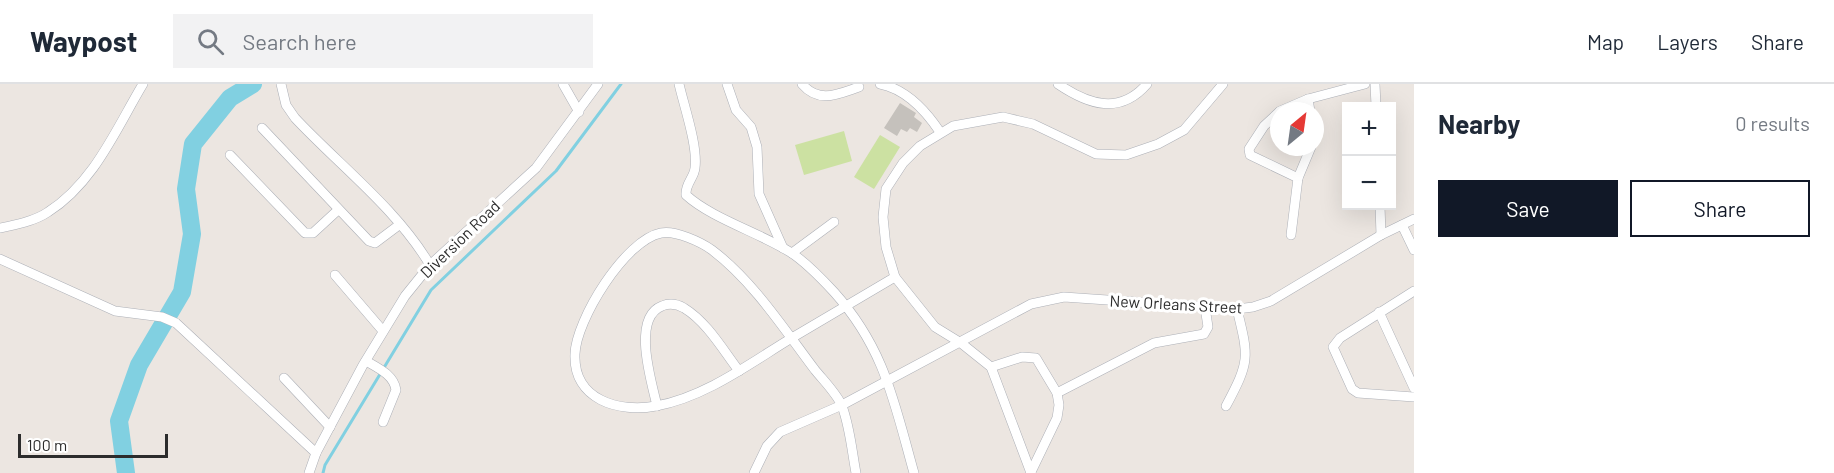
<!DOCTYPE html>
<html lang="en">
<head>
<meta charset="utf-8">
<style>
	body { margin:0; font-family:Barlow,sans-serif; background:#f2f2f3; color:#1f2937 }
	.controls { position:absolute; right:18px; top:18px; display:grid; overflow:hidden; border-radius:0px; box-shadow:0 6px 24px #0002 }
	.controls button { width:54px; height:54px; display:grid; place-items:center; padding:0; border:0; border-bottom:2px solid #e0e1e3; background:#fff; color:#1f2937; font:30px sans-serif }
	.compass { position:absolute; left:1270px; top:18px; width:54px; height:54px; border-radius:50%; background:#fff; box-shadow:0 6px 24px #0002; rotate:29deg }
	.scale { position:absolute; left:18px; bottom:15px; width:150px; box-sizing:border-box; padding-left:6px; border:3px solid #2c2c2c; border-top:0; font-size:16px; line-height:21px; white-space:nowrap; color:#2c2c2c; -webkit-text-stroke:4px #fff; paint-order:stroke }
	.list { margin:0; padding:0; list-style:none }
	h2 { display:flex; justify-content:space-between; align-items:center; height:78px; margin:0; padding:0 24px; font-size:26px }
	h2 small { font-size:20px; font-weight:400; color:#747a83 }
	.actions { display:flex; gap:12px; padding:18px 24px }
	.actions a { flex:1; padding:14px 0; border:2px solid #111827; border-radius:0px; text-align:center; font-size:21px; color:#111827 }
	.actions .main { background:#111827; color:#fff }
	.icon { flex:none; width:33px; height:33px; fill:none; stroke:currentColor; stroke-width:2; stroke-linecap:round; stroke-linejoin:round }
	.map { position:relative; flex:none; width:1414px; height:389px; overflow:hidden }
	header { display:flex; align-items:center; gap:36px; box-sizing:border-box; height:84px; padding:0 30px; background:#fff; border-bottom:2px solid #e0e1e3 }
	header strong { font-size:28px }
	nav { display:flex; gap:33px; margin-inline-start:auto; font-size:21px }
	.search { width:420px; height:54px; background:#f2f2f3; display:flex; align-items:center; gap:15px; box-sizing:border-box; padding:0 21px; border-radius:0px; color:#747a83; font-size:22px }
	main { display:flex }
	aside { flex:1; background:#fff }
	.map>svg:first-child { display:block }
	.pitch { fill:#cce1a2 }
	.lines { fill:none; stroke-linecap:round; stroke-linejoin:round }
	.stream { stroke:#81d0e1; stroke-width:3 }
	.river { stroke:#81d0e1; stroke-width:18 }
	.building { fill:#c5c1bc }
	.minor-casing { stroke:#adb0b7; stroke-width:10 }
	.minor { stroke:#fff; stroke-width:9 }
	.labels { text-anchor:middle; stroke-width:6; stroke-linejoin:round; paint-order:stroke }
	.street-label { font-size:16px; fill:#2c2c2c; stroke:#fff }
</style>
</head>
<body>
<header>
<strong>Waypost</strong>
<div class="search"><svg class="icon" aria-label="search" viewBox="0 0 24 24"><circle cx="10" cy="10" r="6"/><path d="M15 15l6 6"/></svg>Search here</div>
<nav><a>Map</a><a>Layers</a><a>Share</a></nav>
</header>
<main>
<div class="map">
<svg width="1414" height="389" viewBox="0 0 1414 389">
	<rect width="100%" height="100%" fill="#ece6e1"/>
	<g class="pitch">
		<polygon points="844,47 852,77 804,91 795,61"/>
		<polygon points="880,51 900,63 874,105 854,93"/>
	</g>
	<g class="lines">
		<polyline class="stream" points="323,389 325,381 431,206 556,87 621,0"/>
		<polyline class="river" points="126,389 119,337 139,281 182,208 192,150 186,105 193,60 230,14 253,0"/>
	</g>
	<polygon class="building" points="900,19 916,29 914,33 922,39 917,48 910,44 907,48 901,45 897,52 884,44"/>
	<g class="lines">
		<g class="minor-casing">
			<g id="minor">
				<path d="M 281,0 L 286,21 L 295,34 C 339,81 396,124 430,181"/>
				<polyline points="563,0 579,28"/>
				<path d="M 679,0 C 684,22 698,62 695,84 C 694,94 685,100 686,111 C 711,134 760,149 790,168 C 806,178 821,194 834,208 C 885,265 894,318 914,389"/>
				<polyline points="727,0 736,26 751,43 757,63 759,110 783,164"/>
				<path d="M 802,0 C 819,20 838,10 859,3"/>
				<path d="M 880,0 C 906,5 926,27 940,48"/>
				<path d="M 1058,0 C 1089,21 1120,31 1147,0"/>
				<polyline points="1375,0 1376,22"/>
				<polyline points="1308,15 1310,27"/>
				<polyline points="1280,27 1308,15 1365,0"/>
				<polyline points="1279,28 1264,42 1249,65 1250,71 1298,94 1311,63"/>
				<polyline points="262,44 369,157 375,159 399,141"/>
				<polyline points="230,71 305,149 313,149 338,126"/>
				<polyline points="1380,122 1381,151"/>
				<polyline points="1402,141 1414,166"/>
				<path d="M 0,144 C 15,141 35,137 48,128 C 94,99 116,45 143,0"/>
				<polyline points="1291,151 1298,94"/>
				<polyline points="792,169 834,138"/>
				<polyline points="0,175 115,227 162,233 176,239 316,369"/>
				<polyline points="335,191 383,247"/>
				<polyline points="1414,207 1340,254 1333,263 1352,305 1358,309 1414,313"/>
				<polyline points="1379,228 1414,304"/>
				<path d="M 366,277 C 378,284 394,291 396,306 L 383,338"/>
				<polyline points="991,283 1022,273 1036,274 1057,309 1059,321 1057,334 1031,388"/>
				<polyline points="284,294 330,343"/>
				<polyline points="1057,309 1154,259 1204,250 1208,243 1205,223"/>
				<path d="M 657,322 C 652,299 631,234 662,222 C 669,219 677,220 684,224 C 707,238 723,266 739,287"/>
				<path d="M 1226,322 C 1250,277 1249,274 1237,225"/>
				<polyline points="309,389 316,369 363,281 405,212 430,181 536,84 598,0"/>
				<polyline points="754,389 767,362 780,348 842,321 1031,220 1064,213 1237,225 1253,223 1271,217 1381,151 1414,135"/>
				<path d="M 856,389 C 852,368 850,343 842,322 C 837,310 824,297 815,286 C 784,245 753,197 712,166 C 701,158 675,146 661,149 C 625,156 576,236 575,270 C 573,316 619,329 656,322 C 705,313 749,280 790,255 C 825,234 860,214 895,193"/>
				<polyline points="1031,389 991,283 961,259 935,243 895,193 886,163 883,133 886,105 903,79 920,62 953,42 1003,33 1033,40 1096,70 1126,71 1158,60 1184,46 1223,0"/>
			</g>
		</g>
		<use href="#minor" class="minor"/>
	</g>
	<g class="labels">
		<g class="street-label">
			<text transform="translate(460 155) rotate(-44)" y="6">Diversion Road</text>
			<text transform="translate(1176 220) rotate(3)" y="6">New Orleans Street</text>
		</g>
	</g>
</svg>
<div class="controls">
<button>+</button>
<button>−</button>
</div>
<svg class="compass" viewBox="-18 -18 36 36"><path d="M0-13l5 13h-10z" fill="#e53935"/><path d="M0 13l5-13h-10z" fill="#747a83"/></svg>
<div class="scale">100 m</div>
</div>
<aside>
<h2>Nearby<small>0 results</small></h2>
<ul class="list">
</ul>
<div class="actions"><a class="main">Save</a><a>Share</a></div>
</aside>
</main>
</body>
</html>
